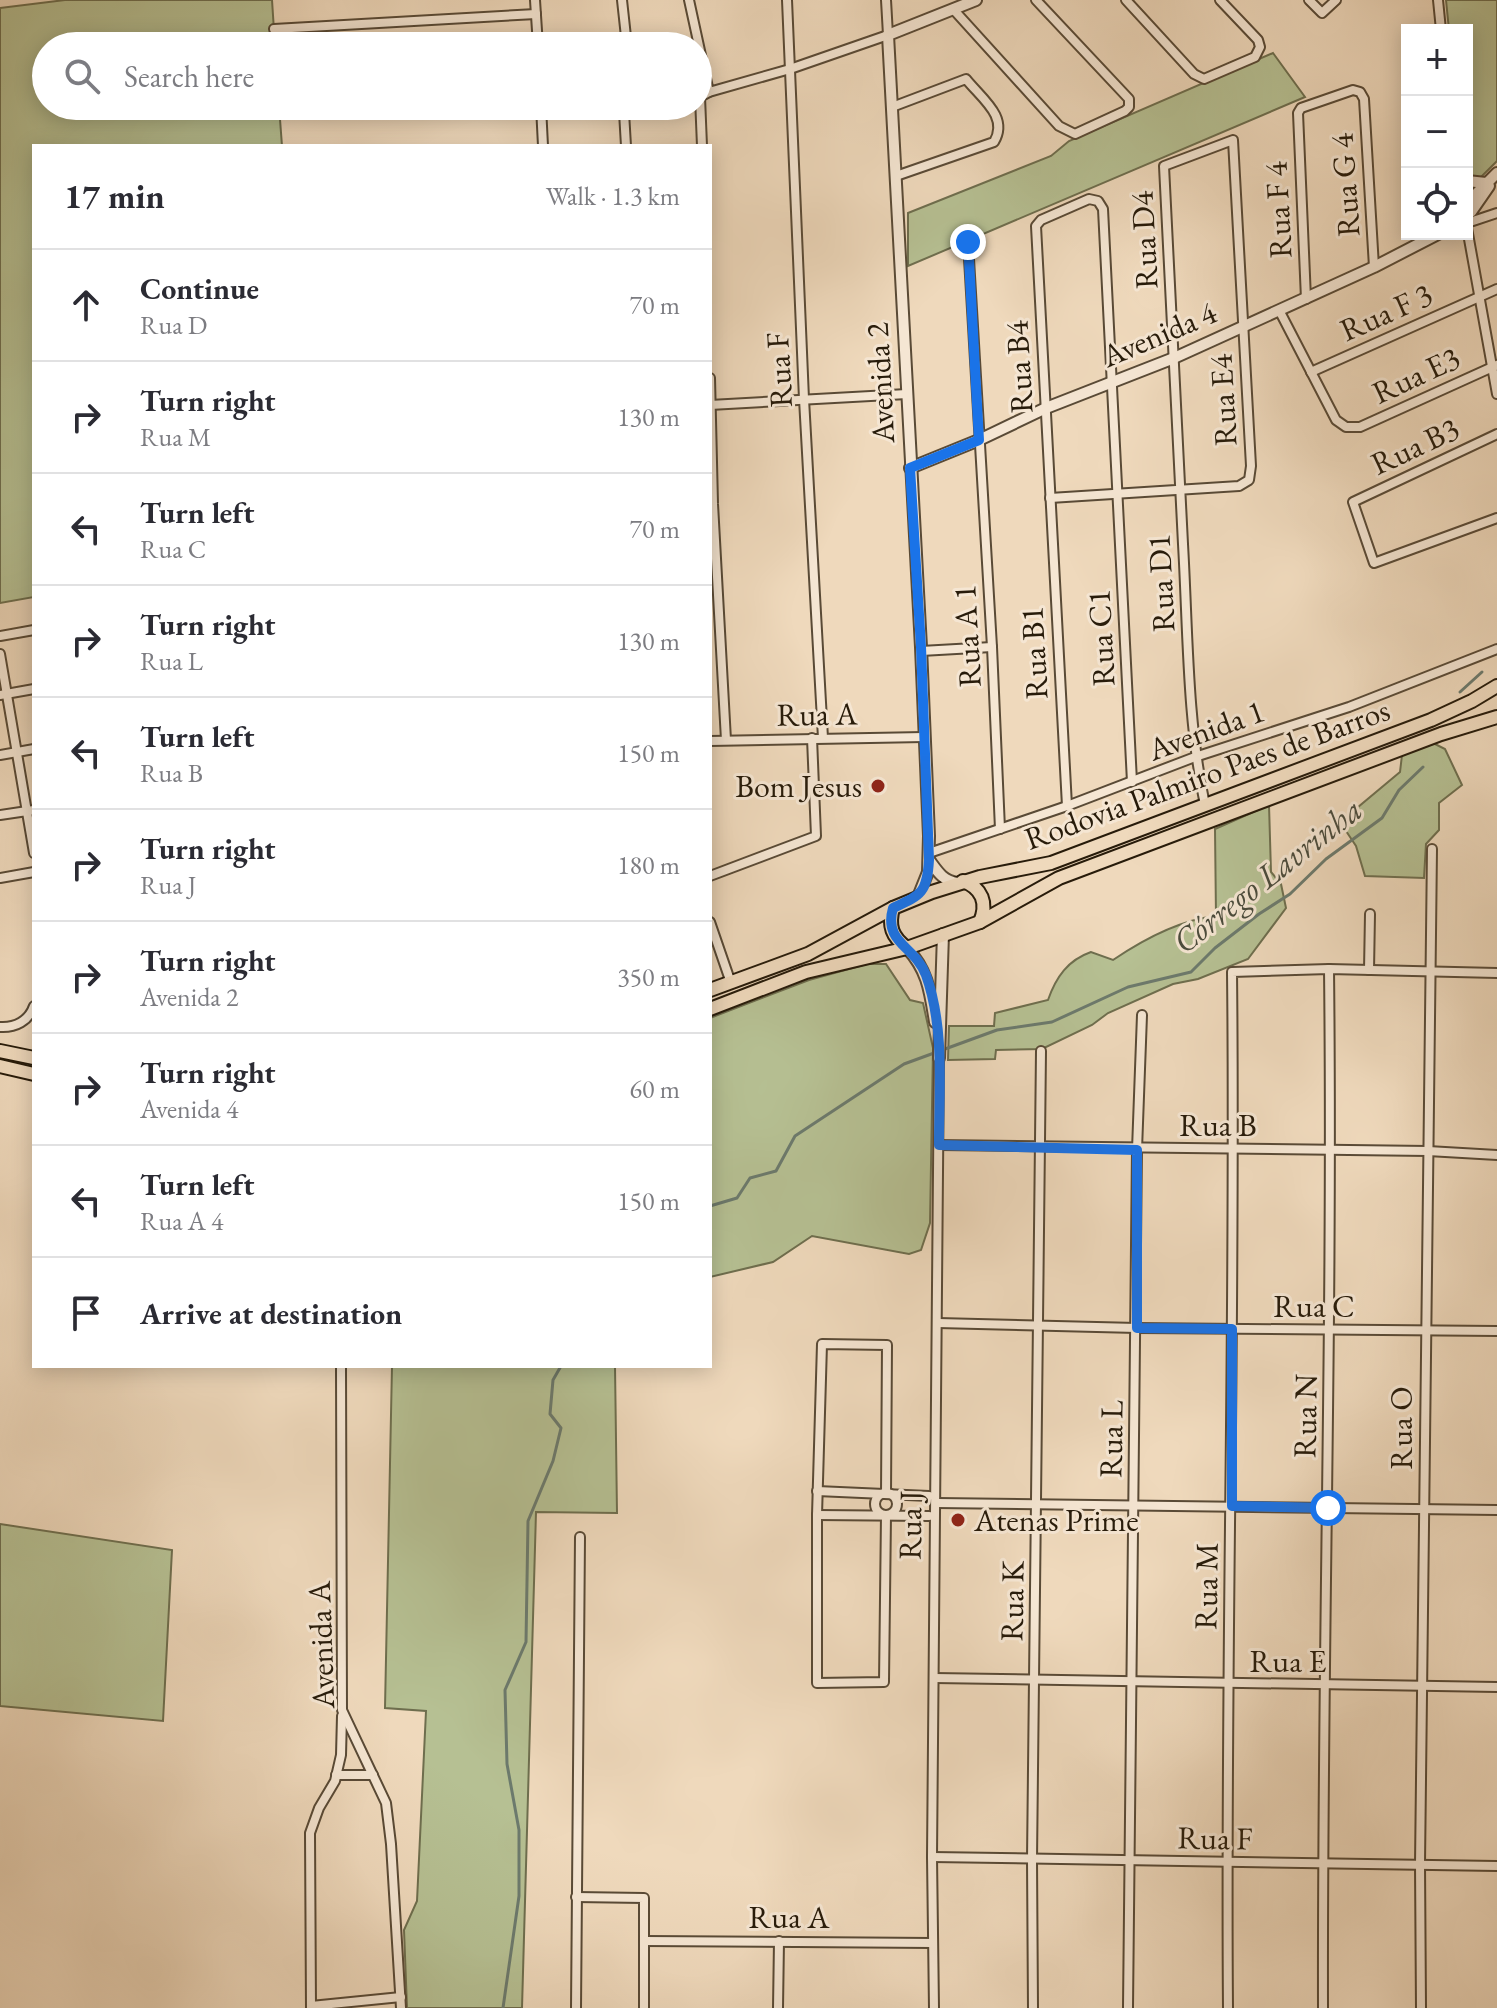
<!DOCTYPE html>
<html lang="en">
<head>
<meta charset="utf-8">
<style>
	body { margin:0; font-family:"EB Garamond",serif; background:#f7f7f7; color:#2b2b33 }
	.controls { position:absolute; right:24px; top:24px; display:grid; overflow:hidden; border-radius:0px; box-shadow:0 4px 20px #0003 }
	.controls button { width:72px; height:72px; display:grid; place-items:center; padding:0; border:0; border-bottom:2px solid #e1e1e2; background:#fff; color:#2b2b33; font:40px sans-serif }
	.stop { position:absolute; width:24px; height:24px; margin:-18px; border:6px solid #1a73e8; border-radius:50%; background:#fff }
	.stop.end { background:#1a73e8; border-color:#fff; box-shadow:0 2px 8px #0008 }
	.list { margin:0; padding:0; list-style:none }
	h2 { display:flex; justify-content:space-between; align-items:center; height:104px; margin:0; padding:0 32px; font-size:34px }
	h2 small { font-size:26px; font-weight:400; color:#7c7c81 }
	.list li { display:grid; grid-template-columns:52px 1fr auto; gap:24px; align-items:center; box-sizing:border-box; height:112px; padding:0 32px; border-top:2px solid #e1e1e2 }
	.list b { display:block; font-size:30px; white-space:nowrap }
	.list p { margin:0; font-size:26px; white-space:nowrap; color:#7c7c81 }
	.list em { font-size:26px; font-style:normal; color:#7c7c81 }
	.icon { flex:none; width:44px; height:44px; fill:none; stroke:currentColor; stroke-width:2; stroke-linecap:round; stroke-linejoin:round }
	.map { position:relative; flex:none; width:1497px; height:2008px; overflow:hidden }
	.search { position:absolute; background:#fff; box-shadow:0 4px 20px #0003; left:32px; top:32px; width:680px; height:88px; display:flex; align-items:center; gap:20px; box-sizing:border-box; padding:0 28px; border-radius:44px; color:#7c7c81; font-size:30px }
	.panel { position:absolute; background:#fff; box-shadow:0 4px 20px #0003; left:32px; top:144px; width:680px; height:1224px; border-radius:0px }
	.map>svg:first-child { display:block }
	.green { fill:#b6c093; stroke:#6e6e4e; stroke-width:2 }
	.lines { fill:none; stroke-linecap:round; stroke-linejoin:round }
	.stream { stroke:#6c7a6d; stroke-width:3 }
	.minor-casing { stroke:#594a36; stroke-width:12 }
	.tertiary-casing { stroke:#594a36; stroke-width:14 }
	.primary-casing { stroke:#271b0a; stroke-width:16 }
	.minor { stroke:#f5e6d3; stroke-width:8 }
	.tertiary { stroke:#f5e6d3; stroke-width:10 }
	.primary { stroke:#efd9bc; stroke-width:12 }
	.route { stroke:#1a73e8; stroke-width:10 }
	.poi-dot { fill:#8f2418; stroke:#f5e6d3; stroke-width:3 }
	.labels { text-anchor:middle; stroke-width:6; stroke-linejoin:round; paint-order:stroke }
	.street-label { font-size:32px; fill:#271b0a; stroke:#f5e6d3 }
	.poi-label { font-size:32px; fill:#271b0a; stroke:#f5e6d3; text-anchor:end }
	.water-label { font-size:34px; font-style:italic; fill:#4a4b3c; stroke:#f5e6d3 }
</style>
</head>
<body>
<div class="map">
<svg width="1497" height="2008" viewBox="0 0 1497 2008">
	<rect width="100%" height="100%" fill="#efd9bc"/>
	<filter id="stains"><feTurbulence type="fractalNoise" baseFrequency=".0025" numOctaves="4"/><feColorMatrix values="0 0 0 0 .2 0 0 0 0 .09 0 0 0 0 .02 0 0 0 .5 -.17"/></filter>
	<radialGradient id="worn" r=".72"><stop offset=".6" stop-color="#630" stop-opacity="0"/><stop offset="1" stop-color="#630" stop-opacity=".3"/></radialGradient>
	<g class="green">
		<polygon points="65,0 272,0 275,46 46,46 46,106 279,106 282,146 34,146 34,597 0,603 0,8"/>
		<polygon points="1446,0 1497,0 1497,161 1479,179 1467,178 1467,30 1449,30"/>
		<polygon points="1273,53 1305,97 908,266 908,213 1051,156 1069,141"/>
		<polygon points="1433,743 1445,749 1462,785 1439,803 1439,830 1426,844 1424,878 1365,876 1356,846 1346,831 1345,818 1400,772 1402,755"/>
		<path d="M 1269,805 L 1271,872 L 1281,884 L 1286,908 L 1248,959 L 1198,979 L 1173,984 L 1108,1013 L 1092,1025 L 1042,1049 L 996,1050 L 995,1059 L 948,1060 L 949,1026 L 994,1026 L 995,1013 L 1048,1000 C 1056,977 1068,960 1091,952 L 1113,960 C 1144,939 1179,920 1216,916 L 1215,829 Z"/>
		<polygon points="867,964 886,964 910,1000 923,1003 933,1048 930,1223 921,1250 909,1254 812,1236 773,1262 710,1277 710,1018 809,980"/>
		<polygon points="392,1366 615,1366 617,1513 536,1512 522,2008 407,2008 404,1930 417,1901 426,1711 385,1708"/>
		<polygon points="0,1524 172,1550 163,1721 0,1706"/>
	</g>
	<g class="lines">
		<g class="stream">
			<polyline points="1460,692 1482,672"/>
			<polyline points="710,1206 737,1198 750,1178 776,1171 795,1136 904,1064 997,1030 1052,1022 1128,987 1191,972 1215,948 1259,914 1290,894 1326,859 1382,818 1399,790 1423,767"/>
			<polyline points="503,2008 519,1896 519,1830 507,1764 505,1690 526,1642 528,1521 553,1461 561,1428 550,1414 553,1380 561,1366"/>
		</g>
		<g class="minor-casing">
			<g id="minor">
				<polyline points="535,0 538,46"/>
				<polyline points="622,0 627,46"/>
				<polyline points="689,0 709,92 790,69 888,35 886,0"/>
				<polyline points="787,0 804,399 823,738"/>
				<polyline points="1126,0 1194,74 1204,79 1255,57 1260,47 1258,40 1220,0"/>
				<polyline points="1309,0 1322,13 1336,0"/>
				<polyline points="1438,0 1441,30"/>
				<polyline points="953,9 1059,126 1075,134 1125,111 1129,107 1129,99 1036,0"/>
				<polyline points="274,29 536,14"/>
				<polyline points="541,106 543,146"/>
				<polyline points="630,107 637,106"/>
				<path d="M 892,107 L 966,79 C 982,99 1009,117 994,142 L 896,176"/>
				<polyline points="624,112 626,146"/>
				<polyline points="542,114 624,112"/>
				<polyline points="702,146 700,97 709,92"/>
				<polyline points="1467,223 1497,213"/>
				<polyline points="1467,228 1497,394"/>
				<polyline points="968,242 992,647 1000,829"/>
				<polyline points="1306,299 1298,113 1301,108 1353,90 1360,92 1364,99 1374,267"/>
				<polyline points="1279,310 1336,420 1346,427 1360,427 1497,365"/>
				<polyline points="1311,372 1497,289"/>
				<polyline points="710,378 713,504 726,740"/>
				<polyline points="710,405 907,394"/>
				<polyline points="1497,434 1353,502 1374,563 1497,518"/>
				<path d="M 1050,498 L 1239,486 L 1249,480 L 1251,466 L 1233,140 L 1164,166 C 1171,292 1177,418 1183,544 C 1188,631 1187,720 1205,805"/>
				<polyline points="0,636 34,630"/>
				<polyline points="921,651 992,647"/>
				<polyline points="0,654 34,853"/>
				<polyline points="0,695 34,689"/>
				<polyline points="710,741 924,737"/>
				<polyline points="0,755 34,749"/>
				<polyline points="1067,806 1036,226 1041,220 1089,199 1098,201 1103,209 1132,782"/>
				<polyline points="0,815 34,810"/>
				<polyline points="929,853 1067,806 1195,757 1349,707 1497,649"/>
				<polyline points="710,876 816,836 812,738"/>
				<polyline points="0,878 34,872"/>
				<polyline points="710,922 731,983"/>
				<polyline points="1369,970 1370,914"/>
				<path d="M 0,1027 C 15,1028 29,1021 34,1006"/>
				<polyline points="939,1145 1428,1151 1497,1155"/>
				<polyline points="938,1323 1137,1328 1497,1331"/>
				<polyline points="341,1366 342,1710 386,1803 391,1844 401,2008"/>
				<polyline points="817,1491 929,1496"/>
				<circle cx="886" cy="1504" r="11"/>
				<polyline points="937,1503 1497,1510"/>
				<polyline points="817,1515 929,1516"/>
				<polyline points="886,1515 884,1682 817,1683 817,1515 822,1344 887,1345 886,1493"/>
				<polyline points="934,1678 1497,1687"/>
				<polyline points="336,1775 373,1775"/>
				<polyline points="932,1857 1497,1866"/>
				<polyline points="576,1897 644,1898 644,2008"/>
				<polyline points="644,1941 933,1943"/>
				<polyline points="311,2006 401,1997"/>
				<polyline points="311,2008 310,1833 319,1808 335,1781 341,1755 342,1716"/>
				<polyline points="576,2008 580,1537"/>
				<polyline points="778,2008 779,1941"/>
				<polyline points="934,2008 932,1857 939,1058"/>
				<polyline points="1033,2008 1032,1860 1041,1051"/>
				<polyline points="1128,2008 1137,1150 1142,1015"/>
				<path d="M 1228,2008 C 1225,1663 1236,1318 1232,972 L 1329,969 L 1497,973"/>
				<path d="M 1323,2008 C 1322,1662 1333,1316 1329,969"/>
				<polyline points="1421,2008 1420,1864 1432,849"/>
			</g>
		</g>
		<g class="tertiary-casing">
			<g id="tertiary">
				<polyline points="1467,181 1486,183"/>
				<polyline points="1467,203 1497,173"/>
				<polyline points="1471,212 1489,186"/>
				<polyline points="910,468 979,440 1046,408 1174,358 1374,267 1438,234"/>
				<path d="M 929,860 C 938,872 942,880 957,883"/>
				<polyline points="918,897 928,872 929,836 921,647 888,35 976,0"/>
				<path d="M 907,948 C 928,971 930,991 935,1022"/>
				<polyline points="939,1058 943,934"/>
			</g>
		</g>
		<g class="primary-casing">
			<g id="primary">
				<path d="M 963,881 C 982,888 988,903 980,922"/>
				<path d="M 893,908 C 888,926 892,937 907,948"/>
				<polyline points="710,990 808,954 893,908 932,892 980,877 1051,863 1431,720 1472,701 1497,686"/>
				<polyline points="710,1009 806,972 907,948 980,922 1059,878 1441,734 1497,717"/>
				<polyline points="0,1051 34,1058"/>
				<polyline points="0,1066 34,1074"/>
			</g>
		</g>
		<use href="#minor" class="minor"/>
		<use href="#tertiary" class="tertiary"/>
		<use href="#primary" class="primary"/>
	</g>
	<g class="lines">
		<path class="route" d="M 968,242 L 979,440 L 910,468 L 921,647 L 929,860 C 927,893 921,895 893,908 C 883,943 915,946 926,975 C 945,1028 939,1090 939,1145 L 1137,1150 L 1137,1328 L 1232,1329 L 1232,1506 L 1328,1508"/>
	</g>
	<g class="poi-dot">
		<circle cx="878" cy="786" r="8"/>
		<circle cx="958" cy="1520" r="8"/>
	</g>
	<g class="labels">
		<g class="street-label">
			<text transform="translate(1345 185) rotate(-94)" y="11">Rua G 4</text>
			<text transform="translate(1278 210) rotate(-93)" y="11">Rua F 4</text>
			<text transform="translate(1144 240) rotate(-93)" y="11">Rua D4</text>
			<text transform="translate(1386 312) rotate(-24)" y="11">Rua F 3</text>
			<text transform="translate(1159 334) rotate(-23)" y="11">Avenida 4</text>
			<text transform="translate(1019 367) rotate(-93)" y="11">Rua B4</text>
			<text transform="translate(779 370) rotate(-93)" y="11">Rua F</text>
			<text transform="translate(1416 375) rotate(-25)" y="11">Rua E3</text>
			<text transform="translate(880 383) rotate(-93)" y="11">Avenida 2</text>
			<text transform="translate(1223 400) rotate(-93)" y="11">Rua E4</text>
			<text transform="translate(1415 446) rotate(-25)" y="11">Rua B3</text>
			<text transform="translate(1161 583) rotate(-93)" y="11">Rua D1</text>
			<text transform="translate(967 636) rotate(-93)" y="11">Rua A 1</text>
			<text transform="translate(1101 638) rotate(-93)" y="11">Rua C1</text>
			<text transform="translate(1034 653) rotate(-93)" y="11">Rua B1</text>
			<text transform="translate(817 714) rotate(-1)" y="11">Rua A</text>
			<text transform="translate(1206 730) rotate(-20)" y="11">Avenida 1</text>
			<text transform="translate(1207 774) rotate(-20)" y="11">Rodovia Palmiro Paes de Barros</text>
			<text x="1218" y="1136">Rua B</text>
			<text x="1314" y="1317">Rua C</text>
			<text transform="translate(1305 1416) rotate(-89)" y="11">Rua N</text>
			<text transform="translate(1401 1428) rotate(-90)" y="11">Rua O</text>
			<text transform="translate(1111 1439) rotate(-89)" y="11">Rua L</text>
			<text transform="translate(910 1525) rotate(-89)" y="11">Rua J</text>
			<text transform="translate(1206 1586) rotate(-89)" y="11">Rua M</text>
			<text transform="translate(1012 1601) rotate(-89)" y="11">Rua K</text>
			<text transform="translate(321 1645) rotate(-92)" y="11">Avenida A</text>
			<text x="1288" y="1672">Rua E</text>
			<text transform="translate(1215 1838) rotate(1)" y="11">Rua F</text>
			<text x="789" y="1928">Rua A</text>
		</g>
		<g class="poi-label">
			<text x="862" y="797">Bom Jesus</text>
			<text x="974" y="1531" text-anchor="start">Atenas Prime</text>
		</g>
		<g class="water-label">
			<text transform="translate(1267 875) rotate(-38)" y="12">Córrego Lavrinha</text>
		</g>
	</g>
	<rect width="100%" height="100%" filter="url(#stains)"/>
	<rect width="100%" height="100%" fill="url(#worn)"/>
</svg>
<div class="controls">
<button>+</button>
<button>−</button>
<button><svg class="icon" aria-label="locate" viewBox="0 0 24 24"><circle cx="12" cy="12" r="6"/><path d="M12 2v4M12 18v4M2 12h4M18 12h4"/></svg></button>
</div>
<div class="stop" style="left:1328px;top:1508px"></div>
<div class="stop end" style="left:968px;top:242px"></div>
<div class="search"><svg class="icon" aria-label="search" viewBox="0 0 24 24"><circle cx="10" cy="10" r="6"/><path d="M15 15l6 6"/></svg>Search here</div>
<section class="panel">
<h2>17 min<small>Walk · 1.3 km</small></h2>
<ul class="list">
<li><svg class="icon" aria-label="ahead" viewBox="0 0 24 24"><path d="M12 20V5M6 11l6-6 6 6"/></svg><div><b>Continue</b><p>Rua D</p></div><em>70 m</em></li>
<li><svg class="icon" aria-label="right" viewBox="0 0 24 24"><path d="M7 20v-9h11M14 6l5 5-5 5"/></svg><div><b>Turn right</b><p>Rua M</p></div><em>130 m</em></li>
<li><svg class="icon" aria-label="left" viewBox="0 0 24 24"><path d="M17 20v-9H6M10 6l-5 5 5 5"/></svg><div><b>Turn left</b><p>Rua C</p></div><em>70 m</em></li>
<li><svg class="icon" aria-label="right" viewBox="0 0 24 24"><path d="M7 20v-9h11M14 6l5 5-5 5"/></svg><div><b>Turn right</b><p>Rua L</p></div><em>130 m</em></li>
<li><svg class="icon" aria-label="left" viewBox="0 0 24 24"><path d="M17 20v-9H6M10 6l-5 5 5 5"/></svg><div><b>Turn left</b><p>Rua B</p></div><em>150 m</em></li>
<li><svg class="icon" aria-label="right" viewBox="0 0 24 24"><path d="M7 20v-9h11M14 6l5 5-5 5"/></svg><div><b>Turn right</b><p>Rua J</p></div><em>180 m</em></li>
<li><svg class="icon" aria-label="right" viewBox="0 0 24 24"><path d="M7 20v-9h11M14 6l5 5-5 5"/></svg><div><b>Turn right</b><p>Avenida 2</p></div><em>350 m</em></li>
<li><svg class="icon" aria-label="right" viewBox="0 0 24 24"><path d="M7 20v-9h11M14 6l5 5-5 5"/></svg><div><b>Turn right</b><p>Avenida 4</p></div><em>60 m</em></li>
<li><svg class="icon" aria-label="left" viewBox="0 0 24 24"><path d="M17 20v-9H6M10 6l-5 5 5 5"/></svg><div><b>Turn left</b><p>Rua A 4</p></div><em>150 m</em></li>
<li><svg class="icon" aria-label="arrive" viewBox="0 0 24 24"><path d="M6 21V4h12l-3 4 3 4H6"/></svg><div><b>Arrive at destination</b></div></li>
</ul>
</section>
</div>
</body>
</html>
